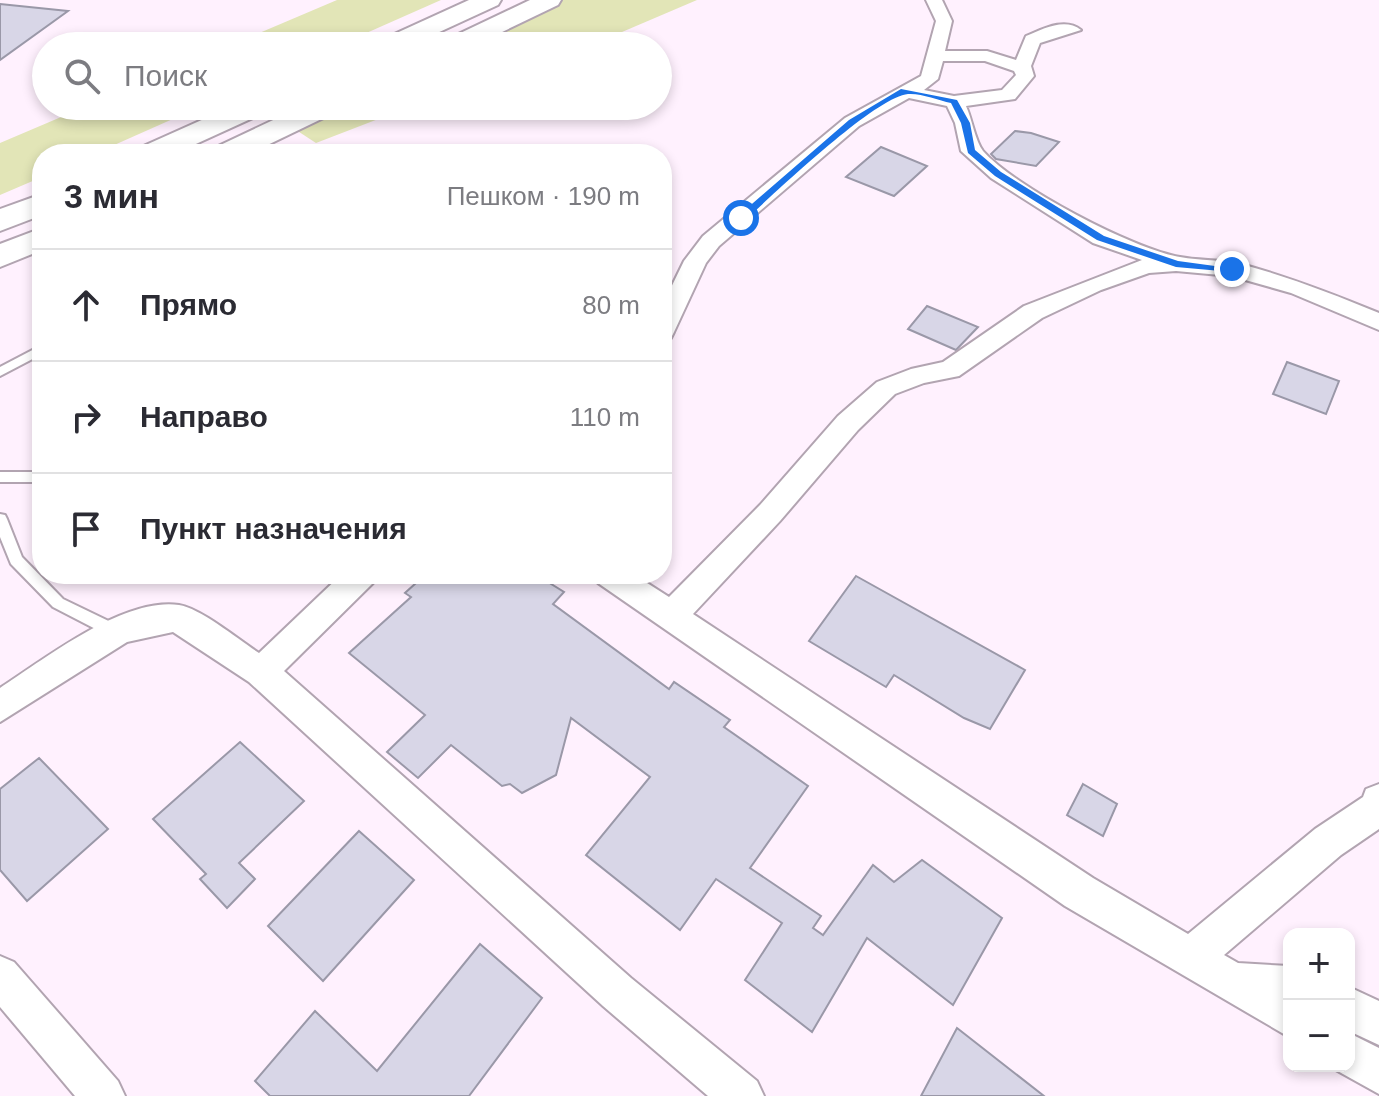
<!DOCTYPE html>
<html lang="ru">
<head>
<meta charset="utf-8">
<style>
	body { margin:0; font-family:Helvetica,sans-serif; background:#f7f7f7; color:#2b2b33 }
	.controls { position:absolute; right:24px; bottom:24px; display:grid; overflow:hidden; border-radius:16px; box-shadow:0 4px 12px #0003 }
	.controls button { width:72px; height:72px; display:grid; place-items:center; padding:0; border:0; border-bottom:2px solid #e1e1e2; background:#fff; color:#2b2b33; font:40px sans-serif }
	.stop { position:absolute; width:24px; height:24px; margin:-18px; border:6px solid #1a73e8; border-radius:50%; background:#fff }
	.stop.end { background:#1a73e8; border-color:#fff; box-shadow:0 2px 8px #0008 }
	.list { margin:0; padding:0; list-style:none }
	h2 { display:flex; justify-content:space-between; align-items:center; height:104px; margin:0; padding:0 32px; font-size:34px }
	h2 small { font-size:26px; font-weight:400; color:#7c7c81 }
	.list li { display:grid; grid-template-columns:52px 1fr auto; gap:24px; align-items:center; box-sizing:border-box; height:112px; padding:0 32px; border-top:2px solid #e1e1e2 }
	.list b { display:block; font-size:30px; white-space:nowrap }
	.list em { font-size:26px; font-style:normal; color:#7c7c81 }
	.icon { flex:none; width:44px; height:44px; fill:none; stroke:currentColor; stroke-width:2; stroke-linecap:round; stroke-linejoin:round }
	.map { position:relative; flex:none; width:1379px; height:1096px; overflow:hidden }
	.search { position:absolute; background:#fff; box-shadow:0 4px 12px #0003; left:32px; top:32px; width:640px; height:88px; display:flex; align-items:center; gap:20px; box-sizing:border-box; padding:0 28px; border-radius:44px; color:#7c7c81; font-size:30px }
	.panel { position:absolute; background:#fff; box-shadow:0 4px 12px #0003; left:32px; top:144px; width:640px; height:440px; border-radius:32px }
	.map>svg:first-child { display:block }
	.green { fill:#e2e5b7 }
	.building { fill:#d8d6e7; stroke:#9a98a8; stroke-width:2 }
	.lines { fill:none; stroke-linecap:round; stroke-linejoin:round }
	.service-casing { stroke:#b2a4b1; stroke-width:4 }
	.minor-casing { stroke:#b2a4b1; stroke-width:4 }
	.trunk-casing { stroke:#b2a4b1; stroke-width:4 }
	.service { fill:#fff; fill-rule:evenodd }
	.minor { fill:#fff; fill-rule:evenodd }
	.trunk { fill:#fff; fill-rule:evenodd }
	.route { fill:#1a73e8 }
</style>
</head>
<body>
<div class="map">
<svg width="1379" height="1096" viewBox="0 0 1379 1096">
	<rect width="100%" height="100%" fill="#fff1fe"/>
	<g class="green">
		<polygon points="337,0 441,0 337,46 229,46"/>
		<polygon points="560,0 697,0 622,32 569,46 464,46"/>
		<polygon points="87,106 202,106 94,154 42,154 42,177 0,195 0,143"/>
		<polygon points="339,106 412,106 316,143 293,128"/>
	</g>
	<g class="building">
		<polygon points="0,4 68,11 0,60"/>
		<polygon points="1015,131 1031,133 1059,142 1036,166 996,159 991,154"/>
		<polygon points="881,147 927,166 894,196 846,177"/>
		<polygon points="927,306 978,327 956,350 908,329"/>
		<polygon points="1287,362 1339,381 1326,414 1273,394"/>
		<polygon points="426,574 535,574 564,592 553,604 669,689 674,682 730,720 724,727 808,786 750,868 821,916 813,928 823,935 873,865 894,882 922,860 1002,918 953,1005 867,938 812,1032 745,980 782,923 716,879 680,930 586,855 650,777 571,718 556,775 522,793 510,784 502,786 451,745 418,778 387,752 425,715 349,653 411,597 405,593"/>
		<polygon points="856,576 1025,670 990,729 964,718 894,675 886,687 809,641"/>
		<polygon points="240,742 304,801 239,863 255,879 227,908 200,879 206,874 153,819"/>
		<polygon points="39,758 108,829 27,901 0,870 0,789"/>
		<polygon points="1083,784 1117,804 1103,836 1067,815"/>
		<polygon points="359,831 414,880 323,981 268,926"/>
		<polygon points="480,944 542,998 469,1096 270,1096 255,1081 315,1011 377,1071"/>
		<polygon points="957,1028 1044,1096 921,1096"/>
	</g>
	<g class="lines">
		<g class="service-casing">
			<g id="service">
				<polygon points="42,345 42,354 0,376 0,367"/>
				<rect x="0" y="472" width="42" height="10"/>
				<polygon points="0,514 5,515 7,519 22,557 63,599 121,627 123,632 121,637 116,638 111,637 53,607 11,564 0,537"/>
			</g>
		</g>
		<g class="minor-casing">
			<g id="minor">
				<path d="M 926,0 L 942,0 L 952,21 L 945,51 L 987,51 L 1016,60 L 1026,36 C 1043,29 1065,17 1081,30 L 1040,43 L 1031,66 L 1034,76 L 1015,99 L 966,106 C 972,119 975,141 983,151 C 1015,187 1133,249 1180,257 C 1200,261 1221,259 1241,264 C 1289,277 1333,294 1379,313 L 1379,330 L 1291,293 L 1231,276 L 1176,271 L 1149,273 L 1101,290 L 1042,318 L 959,376 L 924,383 L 895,394 L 858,430 L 780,521 L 693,614 L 1093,878 L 1188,934 L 1315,829 L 1363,797 L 1366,789 L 1379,784 L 1379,829 L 1341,855 L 1224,955 L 1238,963 L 1289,966 L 1289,1037 L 1065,906 L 598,583 L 594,574 L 633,574 L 669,597 L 760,505 L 838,416 L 877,382 L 911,369 L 943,362 L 1024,306 L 1142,260 L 1093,243 L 991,178 L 961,151 L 955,123 L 947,106 L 909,98 L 859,126 L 719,246 L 706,263 L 674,332 L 671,338 L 662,340 L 662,306 L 684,261 L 703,236 L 845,118 L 921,76 L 936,21 ZM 943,61 L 985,61 L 1014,71 L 1016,75 L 1002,90 L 954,96 L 924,90 L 938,79 Z"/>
				<path d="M 342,574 L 377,574 L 373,583 L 284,671 L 631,978 L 757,1081 L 764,1096 L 708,1096 L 603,1006 L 249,682 L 173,632 L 127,642 L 0,722 L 0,688 C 45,659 123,597 179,605 C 200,608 239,640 259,653 Z"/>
				<polygon points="0,956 14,962 118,1081 125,1096 75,1096 0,1007"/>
				<polygon points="1349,987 1379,1001 1379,1045 1349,1031"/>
				<polygon points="1349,1033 1379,1048 1379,1094 1334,1069 1333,1066 1349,1066"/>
			</g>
		</g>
		<g class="trunk-casing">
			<g id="trunk">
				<polygon points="469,0 501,0 498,5 409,46 375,46 379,41"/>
				<polygon points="530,0 561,0 558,5 473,46 451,46 448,42 452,37"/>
				<polygon points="233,106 270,106 266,112 174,154 135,154 139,148"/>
				<polygon points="303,106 340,106 336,112 249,154 210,154 214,148"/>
				<polygon points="42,194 42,215 0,231 0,209"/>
				<polygon points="42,228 42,250 0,267 0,244"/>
			</g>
		</g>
		<use href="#service" class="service"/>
		<use href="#minor" class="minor"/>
		<use href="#trunk" class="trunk"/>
	</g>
	<path class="route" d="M 901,89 L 957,100 L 970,123 L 975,150 L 1001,172 L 1104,236 L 1178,261 L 1237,269 L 1232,272 L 1176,267 L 1097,240 L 995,176 L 968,153 L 961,123 L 951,103 C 938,100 921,93 908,94 C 875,97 774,194 745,220 L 738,220 L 738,216 L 849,120 Z"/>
</svg>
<div class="controls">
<button>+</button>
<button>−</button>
</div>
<div class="stop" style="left:741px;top:218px"></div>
<div class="stop end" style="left:1232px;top:269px"></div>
<div class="search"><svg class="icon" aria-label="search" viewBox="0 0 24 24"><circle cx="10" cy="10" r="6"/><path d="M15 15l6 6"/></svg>Поиск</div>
<section class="panel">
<h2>3 мин<small>Пешком · 190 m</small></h2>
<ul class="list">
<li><svg class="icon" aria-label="ahead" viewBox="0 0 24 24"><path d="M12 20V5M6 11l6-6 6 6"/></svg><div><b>Прямо</b></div><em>80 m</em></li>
<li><svg class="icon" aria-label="right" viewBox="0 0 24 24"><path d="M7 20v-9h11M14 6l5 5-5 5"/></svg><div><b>Направо</b></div><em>110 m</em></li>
<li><svg class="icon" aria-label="arrive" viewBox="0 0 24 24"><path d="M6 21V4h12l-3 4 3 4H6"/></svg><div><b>Пункт назначения</b></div></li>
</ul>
</section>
</div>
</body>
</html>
